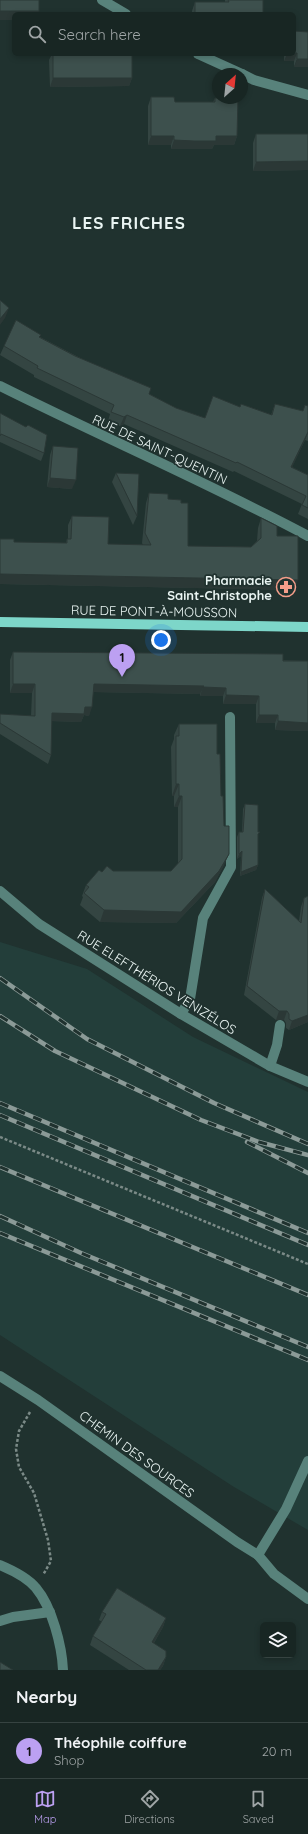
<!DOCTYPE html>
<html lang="en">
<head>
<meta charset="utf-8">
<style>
	body { margin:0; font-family:Quicksand,sans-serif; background:#212e2b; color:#f1f3f6 }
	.controls { position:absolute; right:12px; bottom:12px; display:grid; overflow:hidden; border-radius:6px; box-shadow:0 2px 6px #0003 }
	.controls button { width:36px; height:36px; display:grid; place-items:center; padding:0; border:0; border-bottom:1px solid #364341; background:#182623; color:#f1f3f6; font:20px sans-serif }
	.compass { position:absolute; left:212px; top:68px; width:36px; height:36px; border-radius:50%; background:#182623; box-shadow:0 2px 6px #0003; rotate:27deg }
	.you { position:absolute; left:161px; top:640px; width:14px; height:14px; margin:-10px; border:3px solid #fff; border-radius:50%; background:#1a73e8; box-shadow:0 0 0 6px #1a73e833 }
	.badge { display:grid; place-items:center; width:26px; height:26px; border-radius:50%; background:#bca0f2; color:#111; font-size:13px; font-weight:700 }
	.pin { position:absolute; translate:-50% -33px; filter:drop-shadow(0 1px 2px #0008) }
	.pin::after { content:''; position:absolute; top:21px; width:14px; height:12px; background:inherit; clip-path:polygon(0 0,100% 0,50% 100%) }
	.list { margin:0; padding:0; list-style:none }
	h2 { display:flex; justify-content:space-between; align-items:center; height:52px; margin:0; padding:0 16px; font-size:17px }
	h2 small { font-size:13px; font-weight:400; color:#9fa5a6 }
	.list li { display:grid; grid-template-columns:26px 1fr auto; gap:12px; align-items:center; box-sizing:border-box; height:56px; padding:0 16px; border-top:1px solid #364341 }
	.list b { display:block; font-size:15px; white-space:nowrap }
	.list p { margin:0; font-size:13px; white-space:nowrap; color:#9fa5a6 }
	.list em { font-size:13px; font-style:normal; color:#9fa5a6 }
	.icon { flex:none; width:22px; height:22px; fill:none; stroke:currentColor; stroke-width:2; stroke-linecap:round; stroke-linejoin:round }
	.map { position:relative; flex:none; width:308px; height:1670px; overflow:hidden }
	.search { position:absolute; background:#182623; box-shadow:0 2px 6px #0003; left:12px; right:12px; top:12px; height:44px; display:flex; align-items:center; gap:10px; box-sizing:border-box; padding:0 14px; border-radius:6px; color:#9fa5a6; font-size:15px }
	.sheet { height:108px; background:#182623 }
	nav { display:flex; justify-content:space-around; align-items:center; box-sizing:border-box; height:56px; border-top:1px solid #364341; background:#182623; font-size:11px; color:#9fa5a6 }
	nav a { display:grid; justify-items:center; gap:2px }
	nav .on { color:#bca0f2 }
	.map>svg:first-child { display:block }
	.built { fill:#233e3a }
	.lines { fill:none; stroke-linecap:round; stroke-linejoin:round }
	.path { stroke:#7b8a87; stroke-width:2.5; stroke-dasharray:3 2; stroke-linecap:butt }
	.minor { stroke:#58827b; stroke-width:10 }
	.major { stroke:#7dd6c9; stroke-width:10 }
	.rail-casing { stroke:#8b9a97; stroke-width:4.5 }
	.rail { stroke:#20322f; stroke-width:3; stroke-dasharray:9; stroke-linecap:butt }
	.wall { fill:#344542 }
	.shaded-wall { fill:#2b3836 }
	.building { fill:#3d504d; stroke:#2b3836 }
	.labels { text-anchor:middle; stroke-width:3.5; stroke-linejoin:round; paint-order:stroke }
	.street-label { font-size:13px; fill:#eaf5f3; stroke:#20322f }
	.poi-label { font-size:13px; font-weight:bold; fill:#eaf5f3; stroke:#20322f; text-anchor:end }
	.district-label { font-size:17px; font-weight:bold; letter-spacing:1px; fill:#eaf5f3; stroke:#20322f }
</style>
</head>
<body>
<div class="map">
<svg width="308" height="1670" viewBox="0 0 308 1670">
	<rect width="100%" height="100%" fill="#20322f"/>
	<polygon class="built" points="0,942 87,969 193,1037 308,1092 308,1530 234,1487 0,1335"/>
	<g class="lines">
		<g class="path">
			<polyline points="0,1137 308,1264"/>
			<polyline points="30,1412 19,1431 16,1449 19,1467 34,1493 48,1540 51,1561 43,1575"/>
		</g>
		<g class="minor">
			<polyline points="102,0 126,14"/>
			<polyline points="198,54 242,74"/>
			<polyline points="242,74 254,80 308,95"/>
			<path d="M 0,386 C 102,437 207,482 308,536"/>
			<polyline points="0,891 39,924 181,1014 270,1066 308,1082"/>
			<polyline points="181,1014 190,999 203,918 231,867 230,717"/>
			<polyline points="270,1066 277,1045 280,1025"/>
			<polyline points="0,1376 38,1400 237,1542 258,1555"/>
			<polyline points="308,1461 286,1509 258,1555 274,1574 308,1599"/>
			<path d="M 0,1565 C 12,1570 28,1578 36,1588 C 52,1607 62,1646 63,1670"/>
			<polyline points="0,1621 13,1617 50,1612"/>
		</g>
		<polyline class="major" points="0,622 308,627"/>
		<g class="rail-casing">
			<g id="rail">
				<polyline points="0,978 87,1039 214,1103 308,1144"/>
				<polyline points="0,1016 55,1051 201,1120 259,1142 308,1155"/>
				<polyline points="0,1103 308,1233"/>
				<polyline points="0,1115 308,1245"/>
				<polyline points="247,1142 308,1173"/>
				<polyline points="0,1167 308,1295"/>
				<polyline points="0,1216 81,1253 308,1347"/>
				<polyline points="0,1233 308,1360"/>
			</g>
		</g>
		<use href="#rail" class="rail"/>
	</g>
	<g class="wall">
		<polygon points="225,0 263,0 263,14 192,14 192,11 195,2 225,2"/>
		<polygon points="308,32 294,67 294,61 284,61 284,54 294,54"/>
		<polygon points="52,54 132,54 132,78 129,86 50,87 49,60"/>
		<polygon points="151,97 175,102 213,102 215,98 237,136 234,145 214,145 212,149 171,149 171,145 148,145 148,106"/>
		<polygon points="256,134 308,134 308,170 253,171 253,143"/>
		<polygon points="40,337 149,394 176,408 205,418 240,407 271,415 275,404 303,411 305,405 308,406 308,441 305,440 292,467 308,475 308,519 298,514 302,504 234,471 233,472 124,424 120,426 108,421 110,414 34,377 34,375 0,355 4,346"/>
		<polygon points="0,413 44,453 41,461 0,442"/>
		<polygon points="53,446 72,489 47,487 50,455"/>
		<polygon points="116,473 137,516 133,525 112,482"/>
		<polygon points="149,493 168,499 181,503 188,546 251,547 257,541 258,528 261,518 277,536 294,590 0,584 0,539 14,542 66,543 67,539 68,539 68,525 72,516 108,544 143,545 142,543 146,503"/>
		<polygon points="13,652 308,661 308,731 275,730 275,723 256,723 256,704 223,704 223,696 200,696 200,694 93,692 89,716 84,715 81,722 51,721 51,755 48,764 0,734 0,714 31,716 32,693 10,693 10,660"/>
		<polygon points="179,724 217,754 224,826 224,865 215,882 176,923 100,922 80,905 83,897 82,896 86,885 102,872 113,871 171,871 178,864 178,807 174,807 174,796 172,796 171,747 174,739 174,735"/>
		<polygon points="245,804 258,837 258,865 256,870 240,876 241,856 237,859 237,837 239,832 242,832 243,809"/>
		<polygon points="265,889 299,921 301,907 304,898 308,896 308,1022 289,1030 286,1028 286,1023 284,1020 276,1020 244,995 262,898"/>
		<polygon points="102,1612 166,1618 163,1627 154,1643 166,1657 163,1666 160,1670 129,1670 90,1645 93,1636 102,1622 99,1620"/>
	</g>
	<g class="shaded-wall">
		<polygon points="0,11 39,11 37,14 14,14 14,20 0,20"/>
		<polygon points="294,53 297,53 294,61 284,61 287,54 294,54"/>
		<polygon points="297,59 308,59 308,67 294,67"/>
		<polygon points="53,78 132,78 129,86 50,87"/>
		<polygon points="151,136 174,136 171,145 148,145"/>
		<polygon points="216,136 237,136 234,145 214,145 212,149 171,149 174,140"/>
		<polygon points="308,161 308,170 253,171 256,162"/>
		<polygon points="9,308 5,318 0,325 0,319"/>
		<polygon points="127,415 124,424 120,426 124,417"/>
		<polygon points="308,432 305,440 288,476 291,467"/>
		<polygon points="50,478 76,480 72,489 47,487"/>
		<polygon points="0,574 298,580 294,590 0,584"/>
		<polygon points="13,684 35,684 32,693 10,693"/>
		<polygon points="94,684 204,686 200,694 91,692"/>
		<polygon points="203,687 226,688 223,696 200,696"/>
		<polygon points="226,695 259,696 256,704 223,704"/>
		<polygon points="85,707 92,707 89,716 84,715 81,722 48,721 52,713"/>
		<polygon points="259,715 278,715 275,723 256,723"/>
		<polygon points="278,721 308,723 308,731 275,730"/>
		<polygon points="176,784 179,784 174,796 172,796"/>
		<polygon points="179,796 182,796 178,807 174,807"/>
		<polygon points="242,851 241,856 237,859 239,854"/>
		<polygon points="229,854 224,865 215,882 176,923 100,922 104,910"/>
		<polygon points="258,865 256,870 240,876 241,872"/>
		<polygon points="279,1011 287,1011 284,1020 276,1020"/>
		<polygon points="308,1015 308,1022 289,1030 292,1021"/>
		<polygon points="166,1618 163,1627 149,1651 152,1642"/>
		<polygon points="166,1657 163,1666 160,1670 158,1670"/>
	</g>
	<g class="building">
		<rect x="0" y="0" width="39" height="11"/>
		<polygon points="228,0 263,0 263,14 195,14 195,2 229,2"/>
		<polygon points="294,31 308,32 308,59 297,59 297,53 294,53"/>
		<rect x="53" y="54" width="79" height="24"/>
		<polygon points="151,97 174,97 175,102 215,102 215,98 238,98 237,136 216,136 216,141 194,141 174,140 174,136 151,136"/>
		<polygon points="256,134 308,134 308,161 256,162"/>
		<polygon points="0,300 9,308 0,319"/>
		<polygon points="16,320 41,335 39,337 75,356 151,388 149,394 176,408 205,418 213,396 240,407 241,404 272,415 275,404 303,411 305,405 308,406 308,432 291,467 308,475 308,508 302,505 306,496 237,462 236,463 127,415 124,417 111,412 114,405 37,368 38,366 4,346"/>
		<polygon points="0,413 26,427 28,425 47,435 44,453 1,434 0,436"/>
		<polygon points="53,446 78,448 76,480 50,478"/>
		<polygon points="116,473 139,474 137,516"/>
		<polygon points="149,493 168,494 168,499 181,500 181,503 188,503 188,546 251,547 261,538 261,518 277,526 277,536 298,536 298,580 0,574 0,539 14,539 14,542 67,543 67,539 71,539 72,516 109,517 108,544 151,545 145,533"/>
		<polygon points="13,652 283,654 283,661 308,661 308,723 278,721 278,715 259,715 259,696 226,695 226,688 203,687 204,686 94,684 92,707 85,707 84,714 52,713 51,755 0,723 0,714 35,716 35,684 13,684"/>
		<polygon points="179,724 217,724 217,754 220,754 221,796 223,796 224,826 229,826 229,854 219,871 181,912 104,910 84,893 89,887 86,885 99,870 102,872 107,866 113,871 171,871 182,859 182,796 179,796 179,784 176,784 176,736 179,736"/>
		<polygon points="245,804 258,805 258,832 260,832 258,834 258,865 241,872 242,851 239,854 239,832 243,832"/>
		<polygon points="265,889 301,923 304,898 308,896 308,1015 292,1021 289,1019 289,1014 287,1011 279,1011 247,986"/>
		<polygon points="117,1588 166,1618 152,1642 166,1651 166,1657 158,1670 146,1670 93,1636 106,1614 102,1612"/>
		<polygon points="0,1662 13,1670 0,1670"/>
	</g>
	<defs>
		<g id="pharmacy-ring" transform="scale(1)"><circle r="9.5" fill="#20322f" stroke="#f49e8a" stroke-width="1.5"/><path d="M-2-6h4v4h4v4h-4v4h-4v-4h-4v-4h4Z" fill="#f49e8a"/></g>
	</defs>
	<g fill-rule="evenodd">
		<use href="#pharmacy-ring" x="286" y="587"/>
	</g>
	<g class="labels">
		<g class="street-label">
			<text transform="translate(160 449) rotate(25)" y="5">RUE DE SAINT-QUENTIN</text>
			<text transform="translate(154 611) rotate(1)" y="5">RUE DE PONT-À-MOUSSON</text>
			<text transform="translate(157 982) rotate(32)" y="5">RUE ELEFTHÉRIOS VENIZÉLOS</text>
			<text transform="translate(137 1454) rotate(36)" y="5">CHEMIN DES SOURCES</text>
		</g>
		<g class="poi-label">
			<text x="272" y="585">Pharmacie<tspan x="272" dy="15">Saint-Christophe</tspan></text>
		</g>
		<g class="district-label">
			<text x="129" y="229">LES FRICHES</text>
		</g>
	</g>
</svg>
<div class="controls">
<button><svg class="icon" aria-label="layers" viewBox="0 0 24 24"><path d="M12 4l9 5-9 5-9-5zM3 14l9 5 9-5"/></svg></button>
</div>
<svg class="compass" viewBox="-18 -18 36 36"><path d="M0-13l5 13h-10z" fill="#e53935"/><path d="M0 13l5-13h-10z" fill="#9fa5a6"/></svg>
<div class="you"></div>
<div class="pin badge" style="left:122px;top:677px">1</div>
<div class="search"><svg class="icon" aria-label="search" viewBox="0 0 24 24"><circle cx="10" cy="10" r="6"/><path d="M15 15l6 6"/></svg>Search here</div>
</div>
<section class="sheet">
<h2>Nearby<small></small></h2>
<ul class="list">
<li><span class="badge">1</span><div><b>Théophile coiffure</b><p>Shop</p></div><em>20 m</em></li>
</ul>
</section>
<nav>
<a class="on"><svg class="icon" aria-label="map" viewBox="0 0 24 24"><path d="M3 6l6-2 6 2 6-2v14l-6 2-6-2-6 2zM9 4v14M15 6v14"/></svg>Map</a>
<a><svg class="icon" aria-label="directions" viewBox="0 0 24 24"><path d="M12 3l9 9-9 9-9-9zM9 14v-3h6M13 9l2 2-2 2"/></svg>Directions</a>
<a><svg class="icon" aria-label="saved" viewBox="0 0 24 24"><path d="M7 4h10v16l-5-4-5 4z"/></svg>Saved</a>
</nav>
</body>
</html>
